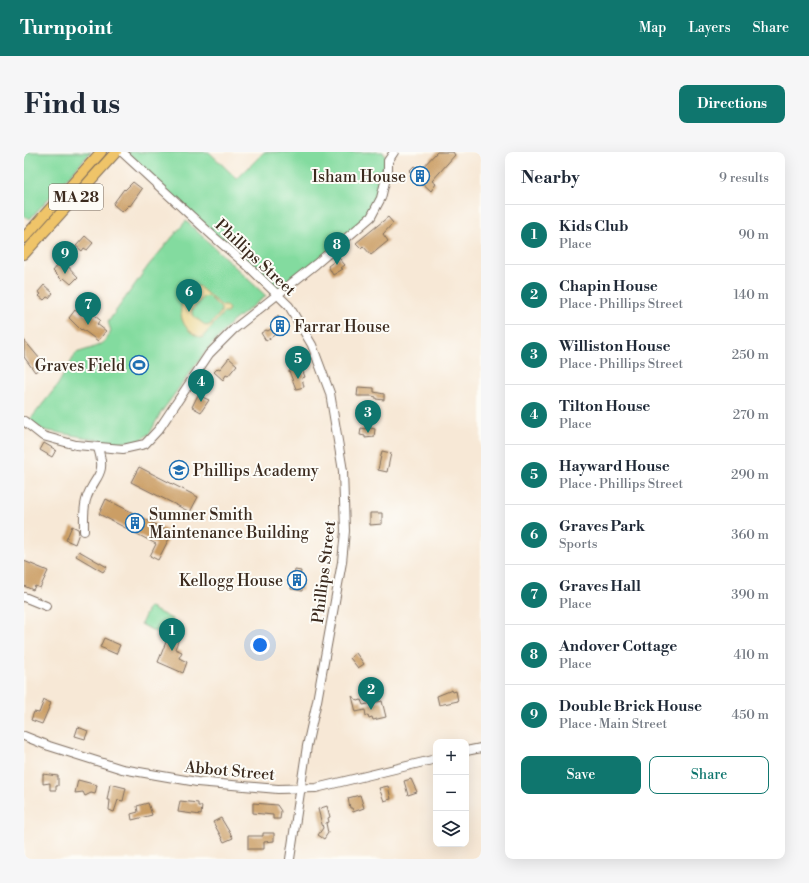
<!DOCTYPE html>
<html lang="en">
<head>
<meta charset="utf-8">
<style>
	body { margin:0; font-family:"Libre Bodoni",serif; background:#f6f6f7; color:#1f2937 }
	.controls { position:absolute; right:12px; bottom:12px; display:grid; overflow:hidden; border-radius:8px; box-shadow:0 4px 16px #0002 }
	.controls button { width:36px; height:36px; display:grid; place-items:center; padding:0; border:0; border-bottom:1px solid #e0e1e3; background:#fff; color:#1f2937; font:20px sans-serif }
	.you { position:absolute; left:236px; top:493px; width:14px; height:14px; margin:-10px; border:3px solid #fff; border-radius:50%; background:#1a73e8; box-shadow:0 0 0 6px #1a73e833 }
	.badge { display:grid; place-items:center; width:26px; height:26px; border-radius:50%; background:#0f766e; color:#fff; font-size:13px; font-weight:700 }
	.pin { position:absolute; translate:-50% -33px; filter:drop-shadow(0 1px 2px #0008) }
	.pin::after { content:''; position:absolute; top:21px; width:14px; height:12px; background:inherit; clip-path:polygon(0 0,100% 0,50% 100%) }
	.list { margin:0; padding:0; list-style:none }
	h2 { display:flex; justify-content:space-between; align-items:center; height:52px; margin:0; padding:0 16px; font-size:17px }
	h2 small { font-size:13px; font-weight:400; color:#747a83 }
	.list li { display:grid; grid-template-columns:26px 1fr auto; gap:12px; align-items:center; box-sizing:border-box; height:60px; padding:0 16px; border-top:1px solid #e0e1e3 }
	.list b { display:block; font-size:15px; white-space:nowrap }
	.list p { margin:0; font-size:13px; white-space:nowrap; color:#747a83 }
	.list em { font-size:13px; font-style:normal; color:#747a83 }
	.actions { display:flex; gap:8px; padding:12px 16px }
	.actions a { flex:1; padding:9px 0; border:1px solid #0f766e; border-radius:8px; text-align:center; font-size:14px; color:#0f766e }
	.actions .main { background:#0f766e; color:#fff }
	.icon { flex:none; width:22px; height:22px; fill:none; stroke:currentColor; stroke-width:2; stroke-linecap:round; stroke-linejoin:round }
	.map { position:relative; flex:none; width:457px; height:707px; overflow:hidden; border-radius:8px }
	header { display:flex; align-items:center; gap:24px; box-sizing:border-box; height:56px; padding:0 20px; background:#0f766e; color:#fff }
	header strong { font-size:19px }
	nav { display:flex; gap:22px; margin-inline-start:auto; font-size:14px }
	.intro { display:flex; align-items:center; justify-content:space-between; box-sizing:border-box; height:96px; padding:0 24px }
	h1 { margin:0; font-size:28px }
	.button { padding:10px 18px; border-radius:8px; background:#0f766e; color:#fff; font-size:14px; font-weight:700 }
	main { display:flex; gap:24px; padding:0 24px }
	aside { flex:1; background:#fff; border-radius:8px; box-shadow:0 4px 16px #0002 }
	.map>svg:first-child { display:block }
	.green { fill:#83db9f; stroke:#5f825e }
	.sand { fill:#eeda9e; stroke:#94825e; fill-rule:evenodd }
	.building { fill:#cb9e65 }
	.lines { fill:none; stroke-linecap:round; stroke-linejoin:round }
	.minor-casing { stroke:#7d6c5e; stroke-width:10 }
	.major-casing { stroke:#7d6c5e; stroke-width:12 }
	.minor { stroke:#fff; stroke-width:8 }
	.major { stroke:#efc469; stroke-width:10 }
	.labels { text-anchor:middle; stroke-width:4; stroke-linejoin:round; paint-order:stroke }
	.shield { fill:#fdfcf7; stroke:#75695f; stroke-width:1 }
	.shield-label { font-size:15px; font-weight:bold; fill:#3b2a1e }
	.poi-label { font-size:16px; fill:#3b2a1e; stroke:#fdfcf7; text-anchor:end }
	.street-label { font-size:16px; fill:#3b2a1e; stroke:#fdfcf7 }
</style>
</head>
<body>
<header>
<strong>Turnpoint</strong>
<nav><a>Map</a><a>Layers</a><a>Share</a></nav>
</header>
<div class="intro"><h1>Find us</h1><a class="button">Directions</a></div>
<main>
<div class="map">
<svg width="457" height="707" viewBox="0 0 457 707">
	<rect width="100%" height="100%" fill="#fdfcf7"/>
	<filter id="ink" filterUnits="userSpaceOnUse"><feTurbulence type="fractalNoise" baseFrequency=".025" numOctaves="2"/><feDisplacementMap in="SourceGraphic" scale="8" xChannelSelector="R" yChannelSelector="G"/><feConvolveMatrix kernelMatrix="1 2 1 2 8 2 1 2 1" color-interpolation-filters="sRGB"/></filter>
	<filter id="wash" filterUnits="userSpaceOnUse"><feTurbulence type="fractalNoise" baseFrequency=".012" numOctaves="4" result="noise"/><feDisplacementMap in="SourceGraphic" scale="16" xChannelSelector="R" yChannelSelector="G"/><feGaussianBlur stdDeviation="0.9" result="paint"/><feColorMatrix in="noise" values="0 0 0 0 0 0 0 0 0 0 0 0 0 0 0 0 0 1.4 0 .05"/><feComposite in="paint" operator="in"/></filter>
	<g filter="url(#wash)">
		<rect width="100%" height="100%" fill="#f7e8d6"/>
		<g class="green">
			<polygon points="0,0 67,0 6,67 0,64"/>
			<polygon points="98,0 185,0 213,27 240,0 359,0 364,9 362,25 347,65 253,142"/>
			<path d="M 162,69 L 242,144 L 208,170 L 182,199 L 136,262 L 126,281 L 117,288 L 93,291 L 19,278 L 5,269 L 33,234 L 52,201 C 67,196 82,194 87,179 L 84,170 L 124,114 Z"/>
			<polygon points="125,455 148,467 139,484 117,472"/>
		</g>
		<path class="sand" d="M 174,134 L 198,154 L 202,154 L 205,157 L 203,161 L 199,161 L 178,186 C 152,178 149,145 174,134 ZM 184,144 L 197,156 L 197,160 L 186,173 L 182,174 L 168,163 L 168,158 L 179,145 Z"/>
		<g id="blocks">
			<g class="building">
				<polygon points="413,0 429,0 431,3 408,29 412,32 407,39 385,19 390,14 396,18"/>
				<polygon points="109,30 118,37 106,54 105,53 98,60 89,52 100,37 101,38"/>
				<polygon points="364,65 369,71 359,82 364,89 347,103 339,94 337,96 332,91"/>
				<polygon points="61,84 69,91 63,98 60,96 58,99 52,94"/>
				<polygon points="315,106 321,113 317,116 319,117 309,123 304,114"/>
				<polygon points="38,108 54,125 47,132 40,126 38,128 29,119"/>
				<polygon points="20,133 29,141 25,146 23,145 20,148 15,144 17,142 14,140"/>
				<polygon points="51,158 57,163 59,161 62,163 65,159 76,168 73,172 82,179 74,189 58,177 57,178 45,166"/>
				<polygon points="254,164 263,177 258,181 256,179 242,189 237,181 242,178 244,179 254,172 250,167"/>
				<polygon points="0,188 16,207 12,212 16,216 11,220 0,205"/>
				<polygon points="205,206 213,213 204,224 202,223 199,228 190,220 194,216 196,217"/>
				<polygon points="271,217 278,217 281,225 278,226 280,235 272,237 265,219"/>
				<polygon points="334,235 350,236 350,240 360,242 360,248 352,247 352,245 348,244 333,244"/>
				<polygon points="174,243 185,248 177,260 168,255"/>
				<polygon points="342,275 351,277 350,285 341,286 341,284 336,283 337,276 342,277"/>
				<polygon points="20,291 32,298 28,305 16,298"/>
				<polygon points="358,299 367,301 363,320 354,318"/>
				<polygon points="115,315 174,345 166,360 107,330"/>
				<polygon points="82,347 148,381 134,408 126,404 132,392 75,362"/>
				<polygon points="346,361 358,361 358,372 346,373"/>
				<polygon points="48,374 54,377 55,381 51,392 42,388"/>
				<polygon points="55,399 83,415 79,420 52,404"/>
				<polygon points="0,409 24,419 16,436 11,434 9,438 0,434"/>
				<polygon points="271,418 277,419 276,424 279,424 278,439 267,437"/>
				<polygon points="148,475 158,479 151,497 158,500 155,506 163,510 159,521 134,510"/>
				<polygon points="80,486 96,493 92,502 76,495"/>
				<polygon points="332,501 340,512 334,516 326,506"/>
				<polygon points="428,538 429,540 432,539 434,549 415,553 413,544"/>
				<polygon points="328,544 334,549 337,548 339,553 358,549 362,565 349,568 348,565 345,566 344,563 342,564 341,558 332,560"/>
				<polygon points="20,548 27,551 18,572 7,568 10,560 15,561"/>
				<polygon points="54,575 64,579 61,587 51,584"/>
				<polygon points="19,622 34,624 34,634 32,634 32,638 26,638 26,631 19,632"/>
				<polygon points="387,627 393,640 384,643 380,629"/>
				<polygon points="54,628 73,633 71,642 67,641 61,644 59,640 51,641"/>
				<polygon points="86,632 102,636 99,649 94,648 90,660 85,658 86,648 83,648"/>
				<polygon points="364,634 367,647 360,649 355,636"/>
				<polygon points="336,643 340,656 329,660 328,656 326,656 324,646"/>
				<polygon points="156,649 174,651 174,654 178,654 177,663 154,660"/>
				<polygon points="124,651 128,663 108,668 107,662 114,660 113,654"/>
				<polygon points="229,651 253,653 257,659 256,667 249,667 249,663 229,661"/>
				<polygon points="303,654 306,665 304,666 305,670 302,671 304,681 300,687 294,683 299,676 294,657"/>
				<polygon points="197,666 209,686 200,690 189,670"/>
				<polygon points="239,681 250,681 250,689 240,690 240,697 224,697 224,684 239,684"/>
			</g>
		</g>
	</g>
	<g filter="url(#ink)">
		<use href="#blocks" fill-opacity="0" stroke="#7d6c5e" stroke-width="1"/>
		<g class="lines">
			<g class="minor-casing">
				<g id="minor">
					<polyline points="98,0 190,85 224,114 265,154 288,193 306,241 319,319 321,379 318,410 293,549 283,594 266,707"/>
					<polyline points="0,269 19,284 52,293 99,297 121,292 135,277 185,202 210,177 292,112 347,65 357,46 364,18 364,9 370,0"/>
					<path d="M 60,379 C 60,368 59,355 63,345 C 71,323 83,324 74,296"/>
					<polyline points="0,445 22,454"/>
					<polyline points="0,584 25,594 98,617 173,630 254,637 292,636 412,607"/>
					<polyline points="442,599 457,596"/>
				</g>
			</g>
			<g class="major-casing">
				<g id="major">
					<polyline points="0,86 77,0"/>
					<polyline points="0,102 92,0"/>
				</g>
			</g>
			<use href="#minor" class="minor"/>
			<use href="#major" class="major"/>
		</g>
	</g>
	<defs>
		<g id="building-ring" transform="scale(1)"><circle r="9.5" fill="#fdfcf7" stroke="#1f6fb2" stroke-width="1.5"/><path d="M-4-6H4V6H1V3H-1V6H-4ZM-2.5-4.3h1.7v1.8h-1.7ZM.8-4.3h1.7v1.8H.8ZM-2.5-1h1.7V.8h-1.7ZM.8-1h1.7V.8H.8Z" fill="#1f6fb2"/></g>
		<g id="stadium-ring" transform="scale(1)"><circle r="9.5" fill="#fdfcf7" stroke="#1f6fb2" stroke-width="1.5"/><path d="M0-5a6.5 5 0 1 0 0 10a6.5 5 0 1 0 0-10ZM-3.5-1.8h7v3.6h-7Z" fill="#1f6fb2"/></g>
		<g id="school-ring" transform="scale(1)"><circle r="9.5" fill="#fdfcf7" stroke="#1f6fb2" stroke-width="1.5"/><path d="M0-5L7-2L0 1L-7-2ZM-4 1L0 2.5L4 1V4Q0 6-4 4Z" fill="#1f6fb2"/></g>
	</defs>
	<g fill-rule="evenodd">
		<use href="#building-ring" x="396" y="24"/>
		<use href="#building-ring" x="256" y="174"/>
		<use href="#stadium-ring" x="115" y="213"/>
		<use href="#school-ring" x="155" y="318"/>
		<use href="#building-ring" x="111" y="371"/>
		<use href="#building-ring" x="273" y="428"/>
	</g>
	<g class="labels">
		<rect class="shield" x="25" y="32" width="54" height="26" rx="3"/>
		<g class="shield-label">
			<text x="52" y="50">MA 28</text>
		</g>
		<g class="poi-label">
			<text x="382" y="30">Isham House</text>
			<text x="270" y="180" text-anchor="start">Farrar House</text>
			<text x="101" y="219">Graves Field</text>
			<text x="169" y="324" text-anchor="start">Phillips Academy</text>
			<text x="125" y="368" text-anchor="start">Sumner Smith<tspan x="125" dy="18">Maintenance Building</tspan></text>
			<text x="259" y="434">Kellogg House</text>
		</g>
		<g class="street-label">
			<text transform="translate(232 105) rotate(43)" y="6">Phillips Street</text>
			<text transform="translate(299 420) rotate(-83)" y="6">Phillips Street</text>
			<text transform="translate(206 618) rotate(5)" y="6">Abbot Street</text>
		</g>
	</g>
</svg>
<div class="controls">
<button>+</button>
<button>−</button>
<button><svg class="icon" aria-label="layers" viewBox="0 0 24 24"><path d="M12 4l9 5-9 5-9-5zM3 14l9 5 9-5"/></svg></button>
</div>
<div class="you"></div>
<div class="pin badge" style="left:148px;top:499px">1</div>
<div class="pin badge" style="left:347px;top:558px">2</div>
<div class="pin badge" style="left:344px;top:281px">3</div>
<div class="pin badge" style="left:177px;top:250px">4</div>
<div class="pin badge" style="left:274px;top:227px">5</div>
<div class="pin badge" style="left:165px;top:160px">6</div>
<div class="pin badge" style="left:64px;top:173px">7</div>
<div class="pin badge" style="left:313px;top:113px">8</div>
<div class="pin badge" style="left:41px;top:122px">9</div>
</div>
<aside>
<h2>Nearby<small>9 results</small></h2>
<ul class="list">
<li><span class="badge">1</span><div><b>Kids Club</b><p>Place</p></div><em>90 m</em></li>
<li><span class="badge">2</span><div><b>Chapin House</b><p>Place · Phillips Street</p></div><em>140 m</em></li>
<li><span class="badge">3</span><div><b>Williston House</b><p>Place · Phillips Street</p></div><em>250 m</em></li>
<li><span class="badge">4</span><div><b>Tilton House</b><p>Place</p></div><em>270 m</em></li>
<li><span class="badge">5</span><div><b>Hayward House</b><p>Place · Phillips Street</p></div><em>290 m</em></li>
<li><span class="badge">6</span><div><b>Graves Park</b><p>Sports</p></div><em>360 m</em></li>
<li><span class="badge">7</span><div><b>Graves Hall</b><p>Place</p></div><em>390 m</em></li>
<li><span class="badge">8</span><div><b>Andover Cottage</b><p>Place</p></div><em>410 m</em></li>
<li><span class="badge">9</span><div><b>Double Brick House</b><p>Place · Main Street</p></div><em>450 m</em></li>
</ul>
<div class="actions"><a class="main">Save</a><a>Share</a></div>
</aside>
</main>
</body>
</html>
